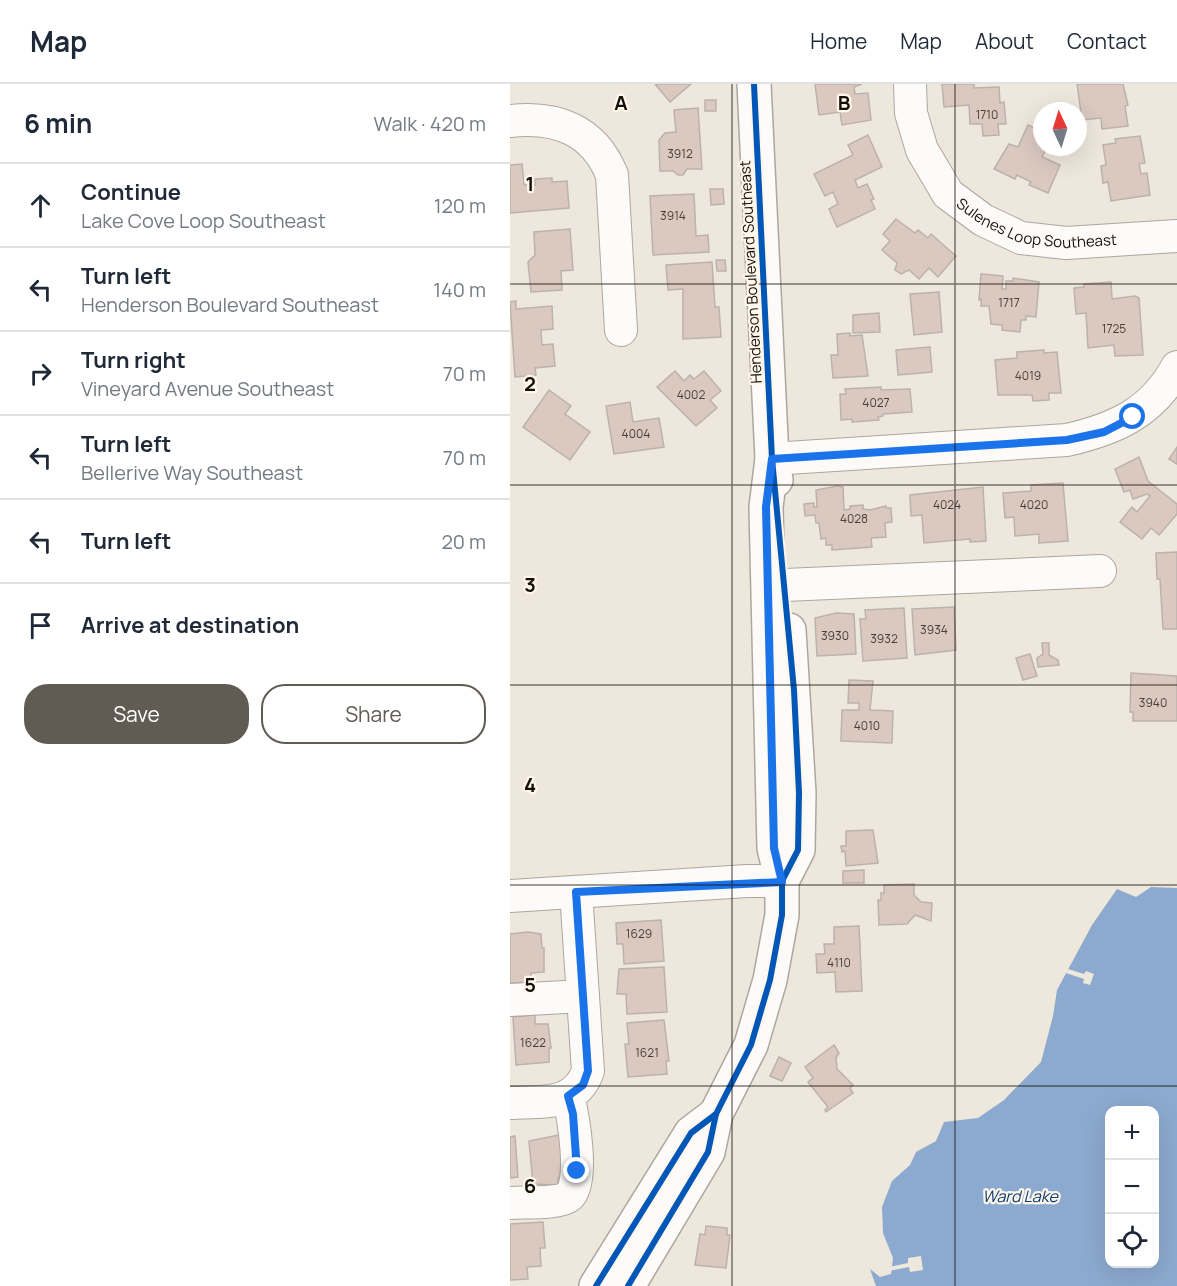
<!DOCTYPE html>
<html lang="en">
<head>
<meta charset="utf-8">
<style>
	body { margin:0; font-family:Manrope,sans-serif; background:#f6f6f7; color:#1f2937 }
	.controls { position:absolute; right:18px; bottom:18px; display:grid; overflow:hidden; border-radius:12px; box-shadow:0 6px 24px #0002 }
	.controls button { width:54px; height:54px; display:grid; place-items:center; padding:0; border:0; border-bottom:2px solid #e0e1e3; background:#fff; color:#1f2937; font:30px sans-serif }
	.compass { position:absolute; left:523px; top:18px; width:54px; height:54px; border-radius:50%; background:#fff; box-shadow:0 6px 24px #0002; rotate:356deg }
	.stop { position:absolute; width:18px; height:18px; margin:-14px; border:4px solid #1a73e8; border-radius:50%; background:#fff }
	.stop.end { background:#1a73e8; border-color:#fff; box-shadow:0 2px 6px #0008 }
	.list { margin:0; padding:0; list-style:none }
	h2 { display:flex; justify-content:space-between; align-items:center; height:78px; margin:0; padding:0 24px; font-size:26px }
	h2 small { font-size:20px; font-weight:400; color:#747a83 }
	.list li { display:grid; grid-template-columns:39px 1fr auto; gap:18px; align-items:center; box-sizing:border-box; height:84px; padding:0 24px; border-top:2px solid #e0e1e3 }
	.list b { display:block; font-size:22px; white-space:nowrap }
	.list p { margin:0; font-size:20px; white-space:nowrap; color:#747a83 }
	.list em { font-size:20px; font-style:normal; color:#747a83 }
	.actions { display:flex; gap:12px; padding:18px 24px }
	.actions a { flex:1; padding:14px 0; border:2px solid #605b53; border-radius:24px; text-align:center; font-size:21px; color:#605b53 }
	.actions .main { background:#605b53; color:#fff }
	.icon { flex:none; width:33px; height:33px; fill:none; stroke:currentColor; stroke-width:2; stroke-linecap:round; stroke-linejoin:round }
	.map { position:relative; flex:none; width:667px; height:1202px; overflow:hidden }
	header { display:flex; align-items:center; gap:36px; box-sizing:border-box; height:84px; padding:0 30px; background:#fff; border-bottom:2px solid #e0e1e3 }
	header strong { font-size:28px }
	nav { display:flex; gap:33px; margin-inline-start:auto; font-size:21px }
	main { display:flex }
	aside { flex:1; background:#fff }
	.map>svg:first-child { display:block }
	.water { fill:#8caacf; fill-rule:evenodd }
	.pier { fill:#eee7dc }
	.building { fill:#dbc9c0; stroke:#bab3ac; stroke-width:1.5 }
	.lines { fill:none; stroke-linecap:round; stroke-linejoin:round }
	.minor-casing { stroke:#aca79e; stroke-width:34 }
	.major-casing { stroke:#aca79e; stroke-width:36 }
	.minor { stroke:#fcfbfa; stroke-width:32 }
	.major { stroke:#fcfbfa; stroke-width:33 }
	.cycleway-casing { stroke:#fff7eb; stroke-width:10 }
	.cycleway { stroke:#0057b8; stroke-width:6 }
	.route { stroke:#1a73e8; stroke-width:8 }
	.grid { fill:none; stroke:#141009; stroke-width:1.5; stroke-opacity:0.55 }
	.labels { text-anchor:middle; stroke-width:4.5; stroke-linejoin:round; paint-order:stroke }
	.number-label { font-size:12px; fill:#463e37 }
	.street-label { font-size:15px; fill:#141009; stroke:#fff7eb }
	.water-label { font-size:16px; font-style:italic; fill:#0d3e73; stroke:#fff7eb }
	.grid-label { font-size:20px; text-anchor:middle; font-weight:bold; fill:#141009; stroke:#fff7eb; stroke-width:4.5; stroke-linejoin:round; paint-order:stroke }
</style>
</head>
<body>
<header>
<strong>Map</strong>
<nav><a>Home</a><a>Map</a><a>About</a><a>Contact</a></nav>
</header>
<main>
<aside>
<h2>6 min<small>Walk · 420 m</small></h2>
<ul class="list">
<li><svg class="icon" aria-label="ahead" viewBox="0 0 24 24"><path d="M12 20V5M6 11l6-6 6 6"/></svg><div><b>Continue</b><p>Lake Cove Loop Southeast</p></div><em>120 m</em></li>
<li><svg class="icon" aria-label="left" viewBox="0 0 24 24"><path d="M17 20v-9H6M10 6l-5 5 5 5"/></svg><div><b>Turn left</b><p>Henderson Boulevard Southeast</p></div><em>140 m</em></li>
<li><svg class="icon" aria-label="right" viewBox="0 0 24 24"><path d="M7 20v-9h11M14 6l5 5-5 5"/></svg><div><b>Turn right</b><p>Vineyard Avenue Southeast</p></div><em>70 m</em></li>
<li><svg class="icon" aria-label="left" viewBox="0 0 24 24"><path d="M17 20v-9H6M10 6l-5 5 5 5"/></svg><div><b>Turn left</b><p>Bellerive Way Southeast</p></div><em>70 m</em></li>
<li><svg class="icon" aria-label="left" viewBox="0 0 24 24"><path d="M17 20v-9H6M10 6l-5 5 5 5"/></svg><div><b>Turn left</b></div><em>20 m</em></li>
<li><svg class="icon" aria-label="arrive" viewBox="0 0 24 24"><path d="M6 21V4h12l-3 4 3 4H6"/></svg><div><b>Arrive at destination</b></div></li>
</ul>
<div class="actions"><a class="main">Save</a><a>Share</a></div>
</aside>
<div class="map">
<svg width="667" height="1202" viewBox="0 0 667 1202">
	<rect width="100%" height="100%" fill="#eee7dc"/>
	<path class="water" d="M 641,803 L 667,804 L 667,1202 L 366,1202 L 360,1185 L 370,1193 L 381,1190 L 383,1174 L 373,1149 L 372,1123 L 382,1097 L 400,1081 L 406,1068 L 426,1057 L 434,1038 L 468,1034 L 494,1016 L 531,978 L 543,932 L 547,906 L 582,841 L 607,805 L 626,813 ZM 600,1026 L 644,1026 L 644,1180 L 600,1180 Z"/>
	<g class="pier">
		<polygon points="555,884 574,890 576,887 584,890 580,901 573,899 574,895 553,888"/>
		<polygon points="411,1172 413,1186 400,1188 399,1183 379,1187 379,1183 398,1179 398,1174"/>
	</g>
	<g class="building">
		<polygon points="145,0 181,0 160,18"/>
		<polygon points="305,0 352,0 344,3 345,10 358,9 361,36 332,41 330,28 309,31"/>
		<polygon points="432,0 464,0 464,4 489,3 490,19 494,18 496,40 488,40 489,51 473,52 472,40 460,40 459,21 434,23"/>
		<polygon points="567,0 613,0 618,21 615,22 618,42 592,45 591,34 572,36"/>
		<rect x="195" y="16" width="11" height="11"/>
		<polygon points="188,24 192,85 177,85 173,91 168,91 163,87 150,87 149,56 155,49 166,48 164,26"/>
		<polygon points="518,41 532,47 532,63 537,63 532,73 550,81 538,109 519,101 521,98 507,91 505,95 484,85 499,60 508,63"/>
		<polygon points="358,51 372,83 345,96 348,104 357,100 364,115 361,116 365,125 327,143 319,125 328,120 323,108 315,112 304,90 343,71 338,61"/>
		<polygon points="630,52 635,79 629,80 631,90 637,89 640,111 601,117 598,98 593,99 591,82 596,81 593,61 606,59 605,55"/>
		<polygon points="12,80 14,101 25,101 25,95 42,94 42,98 57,97 59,124 0,129 0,81"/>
		<polygon points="200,105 213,105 214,120 201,121"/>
		<polygon points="184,110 186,152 198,151 199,168 143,171 140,112"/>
		<polygon points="386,135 405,149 408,146 418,154 421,150 446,172 428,193 419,184 409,195 399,186 391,190 385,186 387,179 372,166 380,157 373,150"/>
		<polygon points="60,145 63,186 51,187 52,206 21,208 18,178 25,171 24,148"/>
		<polygon points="206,176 215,176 216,187 207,187"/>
		<polygon points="202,178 205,223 209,223 211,253 173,255 173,205 158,206 156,181"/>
		<polygon points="471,190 493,192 492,205 496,205 496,197 503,197 503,194 529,198 526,233 516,232 516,236 511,236 510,248 492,246 492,241 481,240 479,222 471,222 471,215 469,216"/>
		<polygon points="601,198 602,215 625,212 629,214 633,271 605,272 604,261 578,264 576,229 566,230 564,204 574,203 574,200"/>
		<polygon points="429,208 432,248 404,251 400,210"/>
		<polygon points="6,217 6,225 42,222 43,245 31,246 32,261 43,260 45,282 25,284 26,291 5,293 0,218"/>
		<polygon points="369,229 370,248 343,249 343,231"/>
		<polygon points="340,249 340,252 352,251 358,292 323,294 321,271 328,271 327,250"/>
		<polygon points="420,263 422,288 388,291 386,266"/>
		<polygon points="534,266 534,269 547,268 551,309 539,309 539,316 523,317 522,311 488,311 485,276 507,274 507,268"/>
		<polygon points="165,287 174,297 180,291 184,295 194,287 211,307 200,316 207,324 186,342 147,303"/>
		<polygon points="371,303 371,306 400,305 402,328 373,330 373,332 368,333 369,336 342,338 342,335 331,336 330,310 336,310 335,305"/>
		<polygon points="39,306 61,322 55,330 80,348 60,376 13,343"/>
		<polygon points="120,318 123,338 149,334 154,363 104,370 96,322"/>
		<polygon points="667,363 667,380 659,375"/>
		<polygon points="629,373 638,397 667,420 667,430 649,451 641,444 632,455 610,438 622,423 627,428 640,412 637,410 623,415 620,406 614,408 605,385"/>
		<polygon points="553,399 558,457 529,459 529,450 505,452 504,433 495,434 493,409 521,407 521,401"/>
		<polygon points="327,402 333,403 334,426 340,425 340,422 353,421 353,425 360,426 376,422 376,424 381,424 382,438 375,439 376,453 361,454 362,463 322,466 322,461 316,461 316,454 311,455 309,439 306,439 305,431 295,432 294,420 304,419 304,423 307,423 306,406"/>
		<polygon points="473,403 476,457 460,458 460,455 414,459 412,431 401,432 400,411"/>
		<polygon points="667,468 667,545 653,545 650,495 647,495 646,469"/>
		<polygon points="444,523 446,566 405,571 402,525"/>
		<polygon points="394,524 397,574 353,577 350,535 356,535 355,526"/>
		<polygon points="326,529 344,530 346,570 307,572 305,534"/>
		<polygon points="532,559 539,559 539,571 548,576 549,581 528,583 527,574 533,570"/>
		<polygon points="520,570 527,592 513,596 506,574"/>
		<polygon points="621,589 667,592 667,637 623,637 623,628 620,628"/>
		<polygon points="339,596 363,597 360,626 383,627 382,659 331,657 332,626 349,626 349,619 338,619"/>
		<polygon points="363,746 368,779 336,782 335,767 332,768 331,762 336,762 336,747"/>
		<polygon points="354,786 354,799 333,799 333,787"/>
		<polygon points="404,800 404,811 411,818 422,819 421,837 405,831 397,840 369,841 368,816 371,816 371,809 374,809 374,801"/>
		<polygon points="151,836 154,877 114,880 113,860 107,860 106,839"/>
		<polygon points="349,842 352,907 326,908 325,888 307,889 306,870 315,870 314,860 324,860 324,843"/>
		<polygon points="18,848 31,850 32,864 34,864 34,888 21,889 22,898 0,899 0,850"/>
		<polygon points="154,883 157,928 117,930 116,910 107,910 109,885"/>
		<polygon points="25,931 25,940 38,940 41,964 39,964 39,978 6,981 3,933"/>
		<polygon points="154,936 159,977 156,977 157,990 118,993 115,960 119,960 117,939"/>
		<polygon points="324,961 329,969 326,974 327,985 343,1001 340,1004 343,1009 316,1028 315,1026 318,1023 298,998 303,994 295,983"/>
		<polygon points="269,973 281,979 272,997 260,992"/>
		<polygon points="54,1050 58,1093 48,1094 48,1101 23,1100 19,1057"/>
		<polygon points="5,1052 8,1093 0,1094 0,1053"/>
		<polygon points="33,1138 35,1164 30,1164 31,1182 17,1183 18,1195 0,1196 0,1140"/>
		<polygon points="196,1142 217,1144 217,1151 220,1151 216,1184 185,1181 190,1150 195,1151"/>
	</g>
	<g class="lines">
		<g class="minor-casing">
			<g id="minor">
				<path id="s1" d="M 400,0 L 401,29 L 412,66 L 438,110 L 473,136 L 511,154 L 556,159 L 667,152"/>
				<path d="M 0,37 C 47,32 84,46 102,91 L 111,246"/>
				<path d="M 262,375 L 557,356 C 605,345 642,329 667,283"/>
				<polyline points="275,501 590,487"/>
				<polyline points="0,812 237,797 272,797"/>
				<polyline points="0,916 73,912"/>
				<path d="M 0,1019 C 32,1017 65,1023 78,987 L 66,808"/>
				<path d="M 0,1119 C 13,1118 50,1120 59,1112 C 75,1098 63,1031 58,1012"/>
			</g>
		</g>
		<g class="major-casing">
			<g id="major">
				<polyline points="244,0 262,375 266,396"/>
				<polyline points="272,797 288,766 289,709 279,546"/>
				<polyline points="86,1202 181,1049 206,1030"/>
				<polyline points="118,1202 198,1068 206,1030 241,961 260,896 272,831 272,797 264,764 256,423 262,375"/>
			</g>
		</g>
		<use href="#minor" class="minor"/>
		<use href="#major" class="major"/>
		<g class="cycleway-casing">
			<g id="cycleway">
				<polyline points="244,0 262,375 284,606 289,709 288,766 272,797"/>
				<polyline points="86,1202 181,1049 206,1030"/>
				<polyline points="118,1202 198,1068 206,1030 241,961 260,896 272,831 272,797 264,764 256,423 262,375"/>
			</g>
		</g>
		<use href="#cycleway" class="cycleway"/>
	</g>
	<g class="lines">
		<polyline class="route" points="67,1087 63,1030 58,1012 73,1001 78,987 66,808 272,798 264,764 256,423 262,375 557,356 594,348 623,333"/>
	</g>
	<path class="grid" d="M 222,0 L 222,1202M 445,0 L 445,1202M 0,200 L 667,200M 0,401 L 667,401M 0,601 L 667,601M 0,801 L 667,801M 0,1002 L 667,1002"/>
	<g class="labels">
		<g class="number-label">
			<text x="477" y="35">1710</text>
			<text x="170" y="74">3912</text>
			<text x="163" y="136">3914</text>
			<text x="499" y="223">1717</text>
			<text x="604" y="249">1725</text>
			<text x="518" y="296">4019</text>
			<text x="181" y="315">4002</text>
			<text x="366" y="323">4027</text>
			<text x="126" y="354">4004</text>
			<text x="437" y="425">4024</text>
			<text x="524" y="425">4020</text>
			<text x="344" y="439">4028</text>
			<text x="424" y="550">3934</text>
			<text x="325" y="556">3930</text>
			<text x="374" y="559">3932</text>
			<text x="643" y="623">3940</text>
			<text x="357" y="646">4010</text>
			<text x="129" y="854">1629</text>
			<text x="329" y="883">4110</text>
			<text x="23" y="963">1622</text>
			<text x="137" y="973">1621</text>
		</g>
		<g class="street-label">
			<text dy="5" stroke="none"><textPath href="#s1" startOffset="216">Sulenes Loop Southeast</textPath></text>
			<text transform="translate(241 188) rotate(-93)" y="5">Henderson Boulevard Southeast</text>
		</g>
		<g class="water-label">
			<text x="510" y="1118">Ward Lake</text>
		</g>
	</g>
	<g class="grid-label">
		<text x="111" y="26">A</text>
		<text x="334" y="26">B</text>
		<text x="20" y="107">1</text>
		<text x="20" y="307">2</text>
		<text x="20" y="508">3</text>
		<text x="20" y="708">4</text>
		<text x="20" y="908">5</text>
		<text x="20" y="1109">6</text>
	</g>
</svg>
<div class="controls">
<button>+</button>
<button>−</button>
<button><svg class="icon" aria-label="locate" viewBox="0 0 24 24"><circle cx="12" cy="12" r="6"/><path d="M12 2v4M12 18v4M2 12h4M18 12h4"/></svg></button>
</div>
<svg class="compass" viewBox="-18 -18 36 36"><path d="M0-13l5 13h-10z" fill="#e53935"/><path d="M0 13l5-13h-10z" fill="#747a83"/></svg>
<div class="stop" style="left:623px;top:333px"></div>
<div class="stop end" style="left:67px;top:1087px"></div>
</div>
</main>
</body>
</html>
